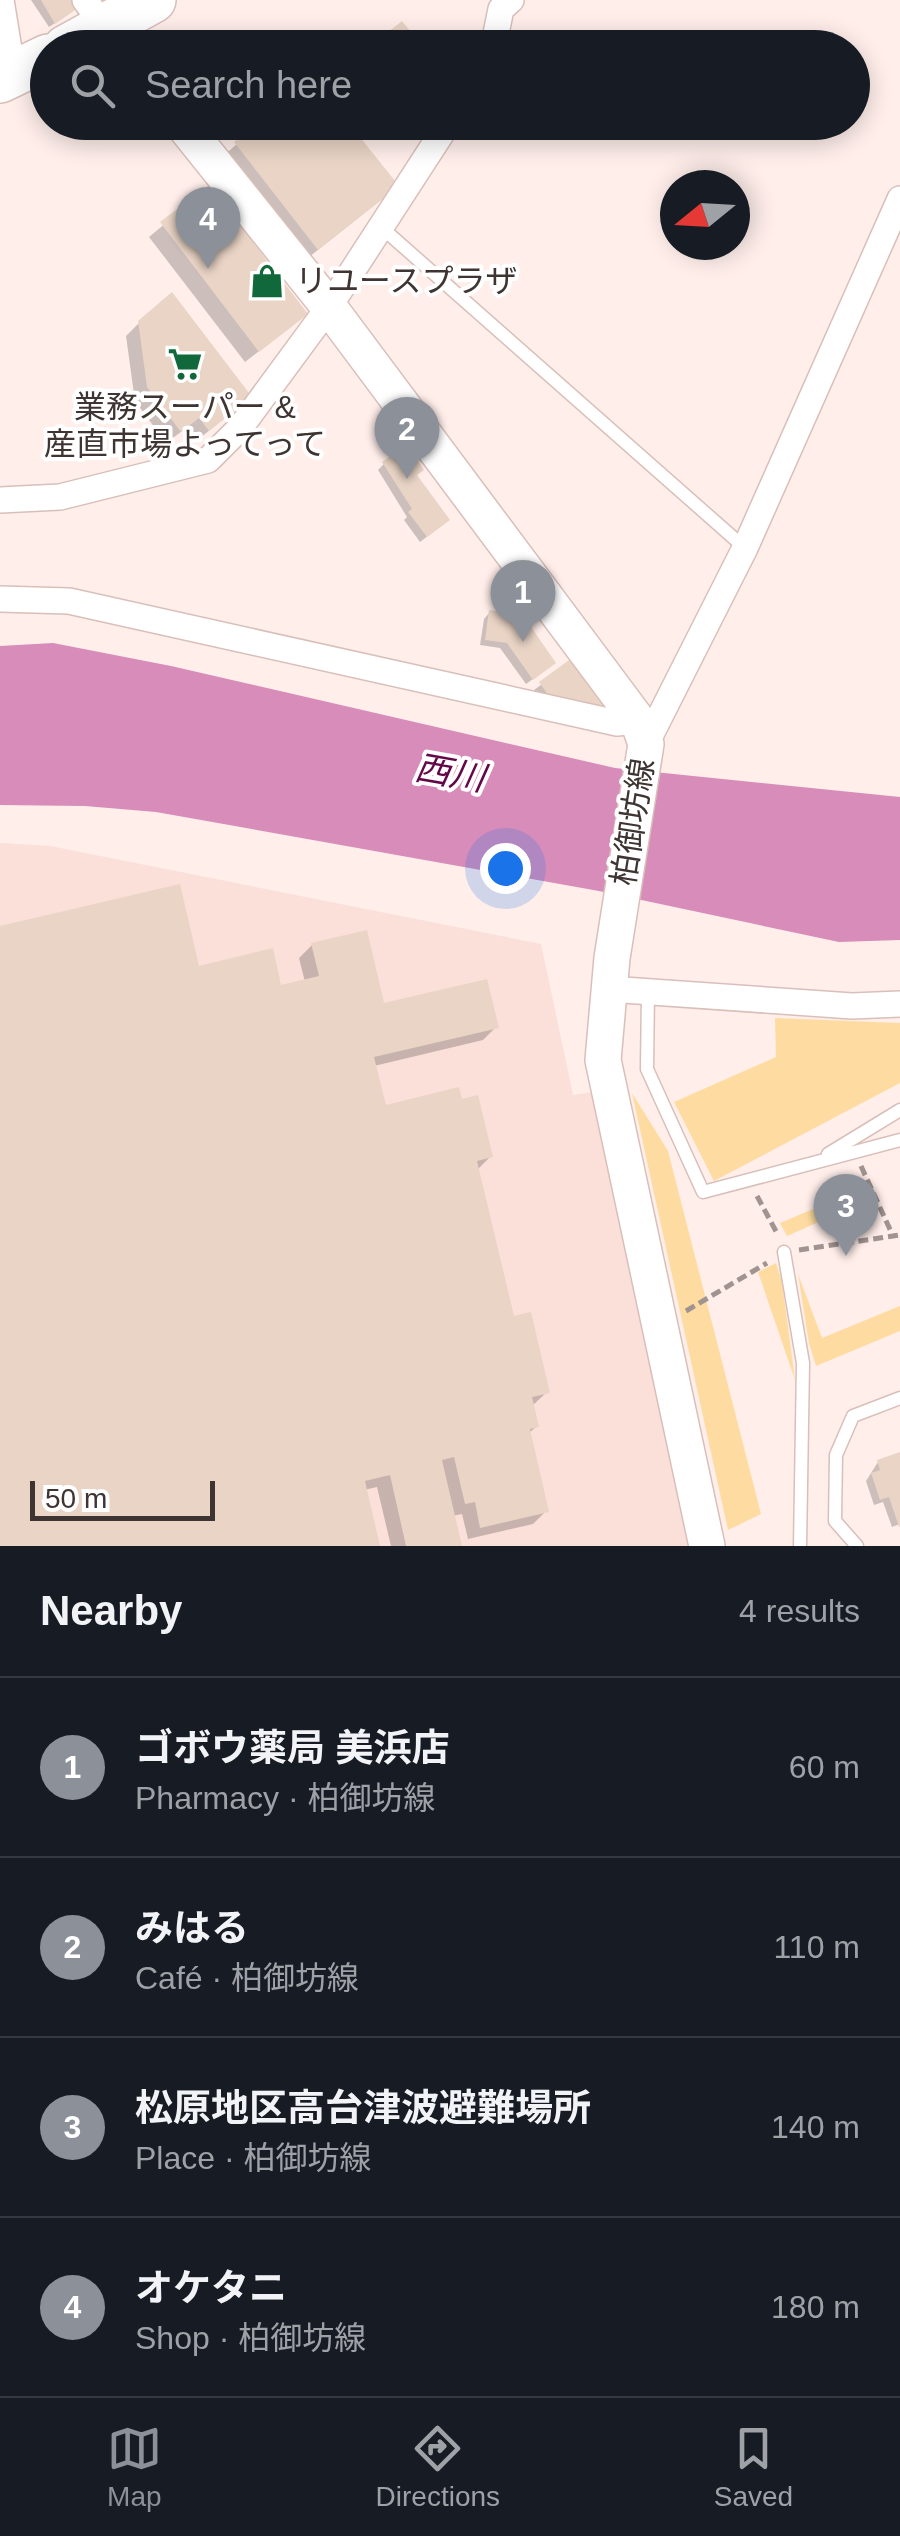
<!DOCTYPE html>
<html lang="en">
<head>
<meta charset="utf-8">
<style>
	body { margin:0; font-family:Arial,"Noto Sans JP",sans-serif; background:#242831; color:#f1f3f6 }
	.compass { position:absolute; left:660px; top:170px; width:90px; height:90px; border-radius:50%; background:#171b24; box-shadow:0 5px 25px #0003; rotate:252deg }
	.scale { position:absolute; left:30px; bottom:25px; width:185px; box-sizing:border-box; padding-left:10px; border:5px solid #3e3432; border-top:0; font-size:28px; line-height:35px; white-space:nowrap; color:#3e3432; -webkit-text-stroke:8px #fff; paint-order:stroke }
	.you { position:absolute; left:505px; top:868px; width:35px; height:35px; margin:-25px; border:8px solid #fff; border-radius:50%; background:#1a73e8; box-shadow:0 0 0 15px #1a73e833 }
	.badge { display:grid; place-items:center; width:65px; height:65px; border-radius:50%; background:#8c9099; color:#fff; font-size:32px; font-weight:700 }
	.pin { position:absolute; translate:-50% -82px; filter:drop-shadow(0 2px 5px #0008) }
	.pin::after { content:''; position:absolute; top:52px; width:35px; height:30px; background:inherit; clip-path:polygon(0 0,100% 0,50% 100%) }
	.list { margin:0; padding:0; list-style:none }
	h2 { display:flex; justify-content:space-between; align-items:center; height:130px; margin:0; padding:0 40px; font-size:42px }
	h2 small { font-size:32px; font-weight:400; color:#9ea1a6 }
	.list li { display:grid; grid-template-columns:65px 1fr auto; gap:30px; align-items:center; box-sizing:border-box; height:180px; padding:0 40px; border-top:2px solid #363941 }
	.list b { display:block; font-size:38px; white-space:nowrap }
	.list p { margin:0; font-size:32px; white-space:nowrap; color:#9ea1a6 }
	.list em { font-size:32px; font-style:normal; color:#9ea1a6 }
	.icon { flex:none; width:55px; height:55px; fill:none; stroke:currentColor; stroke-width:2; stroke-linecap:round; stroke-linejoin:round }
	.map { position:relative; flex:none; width:900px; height:1546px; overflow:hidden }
	.search { position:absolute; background:#171b24; box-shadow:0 5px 25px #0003; left:30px; right:30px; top:30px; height:110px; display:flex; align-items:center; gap:25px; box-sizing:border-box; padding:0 35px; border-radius:55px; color:#9ea1a6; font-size:38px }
	.sheet { height:850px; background:#171b24 }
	nav { display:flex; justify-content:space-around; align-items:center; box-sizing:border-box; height:140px; border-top:2px solid #363941; background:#171b24; font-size:28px; color:#9ea1a6 }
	nav a { display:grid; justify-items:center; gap:5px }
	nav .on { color:#8c9099 }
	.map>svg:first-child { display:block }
	.built { fill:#fbdfd9 }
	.green { fill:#fedca1 }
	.water { fill:#d88cb9 }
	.shadow { fill:#0003 }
	.building { fill:#e9d4c5 }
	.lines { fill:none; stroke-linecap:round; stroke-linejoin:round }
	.lane-casing { stroke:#d9bfb9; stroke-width:15 }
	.street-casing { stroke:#d9bfb9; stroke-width:28 }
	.secondary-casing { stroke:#d9bfb9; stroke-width:38 }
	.highway-casing { stroke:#d9bfb9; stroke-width:48 }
	.path { stroke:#a09390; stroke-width:5; stroke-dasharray:10 5; stroke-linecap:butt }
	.lane { stroke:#fff; stroke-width:12 }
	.street { stroke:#fff; stroke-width:25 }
	.secondary { stroke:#fff; stroke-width:35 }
	.highway { stroke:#fff; stroke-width:45 }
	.labels { text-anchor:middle; stroke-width:8; stroke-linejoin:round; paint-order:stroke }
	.poi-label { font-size:32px; fill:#3e3432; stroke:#fff; text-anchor:start }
	.street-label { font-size:32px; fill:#3e3432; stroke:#fff }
	.water-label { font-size:35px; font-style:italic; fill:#640749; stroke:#fff }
</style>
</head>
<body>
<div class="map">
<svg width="900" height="1546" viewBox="0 0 900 1546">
	<rect width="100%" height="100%" fill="#ffeeea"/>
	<polygon class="built" points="0,843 50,846 541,944 573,1095 594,1092 693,1546 0,1546"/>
	<g class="green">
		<polygon points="775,1018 900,1023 900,1083 714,1181 674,1102 776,1057"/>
		<polygon points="632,1093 668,1151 761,1514 728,1530"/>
		<polygon points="863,1188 868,1200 787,1236 780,1223"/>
		<polygon points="776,1263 782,1282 795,1380 758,1272"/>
		<polygon points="798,1274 822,1338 900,1306 900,1331 816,1366 809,1343"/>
	</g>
	<polygon class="water" points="53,643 171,666 615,768 900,797 900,940 839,942 599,891 156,812 85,806 0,805 0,646"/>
	<g class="shadow">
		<polygon points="31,0 75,0 73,11 49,27"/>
		<polygon points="262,122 372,122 356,136 382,199 304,261 222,157"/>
		<polygon points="208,188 292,326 245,362 149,237"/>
		<polygon points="139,323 236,409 195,442 185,429 166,443 135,401 126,336"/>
		<polygon points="384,464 415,476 441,526 420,542 404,520 407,517 378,470"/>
		<polygon points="490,612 547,669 526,684 500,648 480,645 484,619"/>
		<polygon points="572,662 604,707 598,713 544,705 534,690"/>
		<polygon points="0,929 279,988 305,982 299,958 312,945 382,1006 496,1027 483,1040 374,1066 384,1108 490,1157 477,1170 512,1319 547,1392 532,1406 537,1426 528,1434 546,1511 533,1524 468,1539 462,1514 452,1516 459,1546 391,1546 377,1487 364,1490 378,1546 0,1546"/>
		<polygon points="900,1455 900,1524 892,1527 883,1502 874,1505 866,1481 878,1462"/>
	</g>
	<g class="building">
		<polygon points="41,0 78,0 82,5 55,24"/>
		<polygon points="402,21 424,48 368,48"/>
		<polygon points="258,122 348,122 399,186 318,250 234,142"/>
		<polygon points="209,185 308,314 259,352 160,222"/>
		<polygon points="172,292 252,397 209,431 199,418 181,432 147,387 138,321"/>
		<polygon points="406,445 424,470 417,475 450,520 427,537 408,512 412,509 382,462"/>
		<polygon points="489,610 522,614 556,663 533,680 507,643 485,640"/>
		<polygon points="572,658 607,707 551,699 539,682"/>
		<polygon points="180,884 199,966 273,948 281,985 319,976 311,943 367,930 384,1003 487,979 499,1028 374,1057 386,1105 459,1087 462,1099 478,1095 493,1157 477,1161 514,1316 531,1312 550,1393 532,1397 539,1427 530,1429 549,1512 480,1528 475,1502 465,1504 454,1457 442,1460 462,1546 406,1546 390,1475 365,1481 380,1546 0,1546 0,926"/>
		<polygon points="900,1452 900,1527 899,1527 889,1497 880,1500 871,1473 880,1470 877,1460"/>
	</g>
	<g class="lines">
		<g class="lane-casing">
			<g id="lane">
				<polyline points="381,227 745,548"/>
				<polyline points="648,991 647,1069 703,1192 900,1140"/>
				<polyline points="828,1154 900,1110"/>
				<polyline points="784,1252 803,1363 800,1546"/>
				<polyline points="857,1546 835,1521 836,1455 853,1416 900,1398"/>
			</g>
		</g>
		<g class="street-casing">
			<g id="street">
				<polyline points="1,0 13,74"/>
				<polyline points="85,0 105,28"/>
				<polyline points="493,48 501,9 511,0"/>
				<polyline points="0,500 60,497 208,460 240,428 329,307 449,122"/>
				<polyline points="0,599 69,601 617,723 638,721"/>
				<polyline points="646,744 745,548 900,199"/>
				<polyline points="609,989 852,1006 900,1004"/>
			</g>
		</g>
		<g class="secondary-casing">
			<polyline id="secondary" points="181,122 329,307 638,721 646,744 612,958 603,1060 707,1546"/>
		</g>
		<g class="highway-casing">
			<g id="highway">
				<polyline points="66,48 153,0"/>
				<polyline points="0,80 48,57"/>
			</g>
		</g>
		<g class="path">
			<polyline points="861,1166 893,1236"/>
			<polyline points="757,1196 778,1235"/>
			<polyline points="799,1250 900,1235"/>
			<polyline points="686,1311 767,1263"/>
		</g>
		<use href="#lane" class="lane"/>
		<use href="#street" class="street"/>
		<use href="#secondary" class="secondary"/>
		<use href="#highway" class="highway"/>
	</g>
	<defs>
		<g id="shop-bare" transform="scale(2.7)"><path d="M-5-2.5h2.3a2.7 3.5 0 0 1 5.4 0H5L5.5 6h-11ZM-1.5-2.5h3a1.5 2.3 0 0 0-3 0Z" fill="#11683a" stroke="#fff" stroke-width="2.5" paint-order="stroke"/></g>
		<g id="supermarket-bare" transform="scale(2.7)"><path d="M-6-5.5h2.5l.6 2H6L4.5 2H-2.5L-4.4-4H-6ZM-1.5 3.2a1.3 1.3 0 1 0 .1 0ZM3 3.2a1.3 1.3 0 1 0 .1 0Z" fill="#11683a" stroke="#fff" stroke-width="2.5" paint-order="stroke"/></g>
	</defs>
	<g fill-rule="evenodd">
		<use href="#shop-bare" x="267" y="281"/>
		<use href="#supermarket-bare" x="185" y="364"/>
	</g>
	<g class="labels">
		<g class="poi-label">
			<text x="295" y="292">リユースプラザ</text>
			<text x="185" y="418" text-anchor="middle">業務スーパー &amp;<tspan x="185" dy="37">産直市場よってって</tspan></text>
		</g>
		<g class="street-label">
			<text transform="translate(633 822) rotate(-81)" y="11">柏御坊線</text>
		</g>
		<g class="water-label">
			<text transform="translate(450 773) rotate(10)" y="12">西川</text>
		</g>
	</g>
</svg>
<svg class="compass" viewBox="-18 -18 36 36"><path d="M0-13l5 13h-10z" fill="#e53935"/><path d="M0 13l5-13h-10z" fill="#9ea1a6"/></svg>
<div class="scale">50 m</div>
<div class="you"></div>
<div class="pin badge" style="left:523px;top:642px">1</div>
<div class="pin badge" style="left:407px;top:479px">2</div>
<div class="pin badge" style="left:846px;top:1256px">3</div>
<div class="pin badge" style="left:208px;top:269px">4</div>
<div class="search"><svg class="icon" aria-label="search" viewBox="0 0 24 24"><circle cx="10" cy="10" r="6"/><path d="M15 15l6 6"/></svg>Search here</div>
</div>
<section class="sheet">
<h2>Nearby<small>4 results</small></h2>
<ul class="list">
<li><span class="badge">1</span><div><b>ゴボウ薬局 美浜店</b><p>Pharmacy · 柏御坊線</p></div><em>60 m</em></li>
<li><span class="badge">2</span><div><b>みはる</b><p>Café · 柏御坊線</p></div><em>110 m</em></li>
<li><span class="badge">3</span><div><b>松原地区高台津波避難場所</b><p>Place · 柏御坊線</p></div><em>140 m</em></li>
<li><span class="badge">4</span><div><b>オケタニ</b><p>Shop · 柏御坊線</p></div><em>180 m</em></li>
</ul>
</section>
<nav>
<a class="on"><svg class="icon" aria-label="map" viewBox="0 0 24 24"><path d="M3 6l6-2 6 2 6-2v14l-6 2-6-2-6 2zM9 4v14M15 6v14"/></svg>Map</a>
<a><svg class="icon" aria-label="directions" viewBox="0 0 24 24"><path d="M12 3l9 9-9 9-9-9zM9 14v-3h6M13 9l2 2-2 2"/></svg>Directions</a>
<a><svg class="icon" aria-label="saved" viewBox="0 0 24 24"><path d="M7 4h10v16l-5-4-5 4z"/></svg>Saved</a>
</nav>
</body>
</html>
